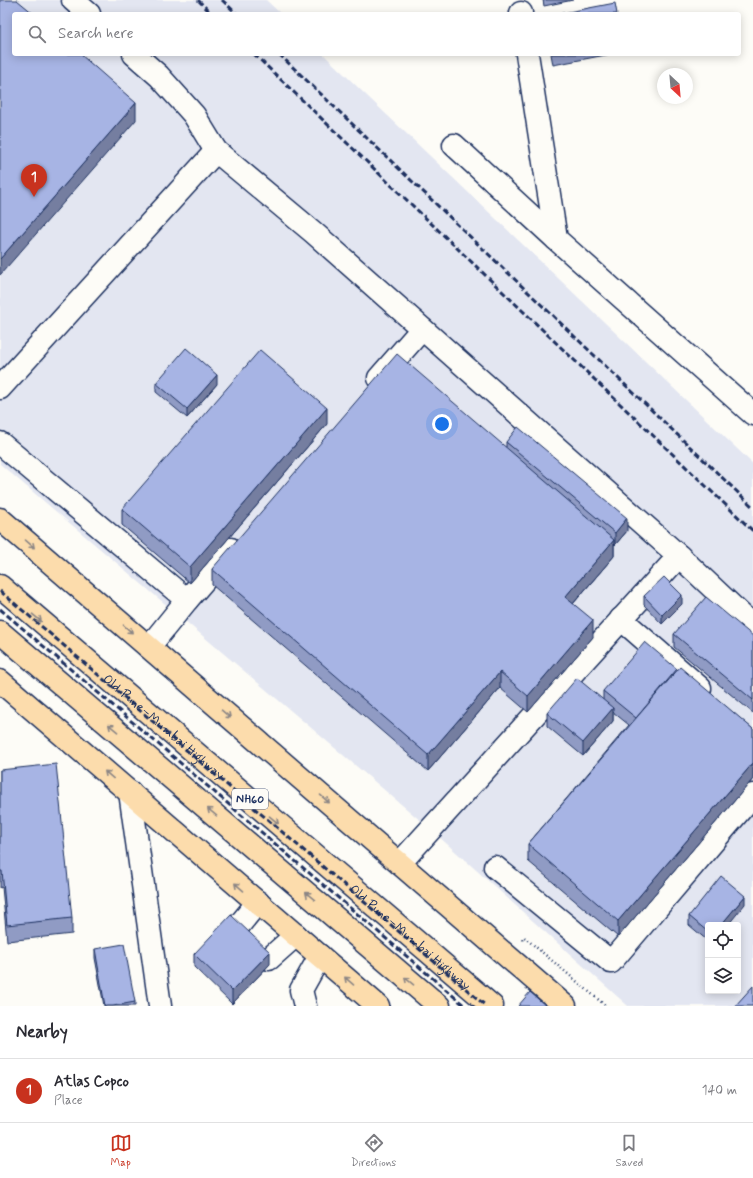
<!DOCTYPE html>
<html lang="en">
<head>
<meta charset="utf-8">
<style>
	body { margin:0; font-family:Mynerve,sans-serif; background:#f2f2f3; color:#2b2b33 }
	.controls { position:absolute; right:12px; bottom:12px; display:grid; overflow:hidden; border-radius:4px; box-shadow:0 2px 10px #0003 }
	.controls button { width:36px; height:36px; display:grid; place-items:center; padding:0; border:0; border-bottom:1px solid #e1e1e2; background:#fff; color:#2b2b33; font:20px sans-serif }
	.compass { position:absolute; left:657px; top:68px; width:36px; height:36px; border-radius:50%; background:#fff; box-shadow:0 2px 10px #0003; rotate:154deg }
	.you { position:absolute; left:442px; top:424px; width:14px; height:14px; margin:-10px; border:3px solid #fff; border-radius:50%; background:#1a73e8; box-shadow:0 0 0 6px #1a73e833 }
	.badge { display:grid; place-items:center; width:26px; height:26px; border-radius:50%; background:#c8321e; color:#fff; font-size:13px; font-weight:700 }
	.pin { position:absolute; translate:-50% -33px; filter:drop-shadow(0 1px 2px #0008) }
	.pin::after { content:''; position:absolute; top:21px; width:14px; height:12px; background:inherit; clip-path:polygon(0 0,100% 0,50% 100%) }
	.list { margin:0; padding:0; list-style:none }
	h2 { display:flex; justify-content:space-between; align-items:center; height:52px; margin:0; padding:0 16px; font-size:17px }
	h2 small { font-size:13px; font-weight:400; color:#7c7c81 }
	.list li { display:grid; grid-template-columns:26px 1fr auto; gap:12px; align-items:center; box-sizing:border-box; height:64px; padding:0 16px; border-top:1px solid #e1e1e2 }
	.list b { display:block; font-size:15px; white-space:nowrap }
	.list p { margin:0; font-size:13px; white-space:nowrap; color:#7c7c81 }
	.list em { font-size:13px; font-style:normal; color:#7c7c81 }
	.icon { flex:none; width:22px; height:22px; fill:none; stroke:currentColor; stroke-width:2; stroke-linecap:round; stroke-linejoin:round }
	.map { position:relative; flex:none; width:753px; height:1006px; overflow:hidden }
	.search { position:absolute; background:#fff; box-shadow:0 2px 10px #0003; left:12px; right:12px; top:12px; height:44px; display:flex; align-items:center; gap:10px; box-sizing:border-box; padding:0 14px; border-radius:4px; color:#7c7c81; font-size:15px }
	.sheet { height:116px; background:#fff }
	nav { display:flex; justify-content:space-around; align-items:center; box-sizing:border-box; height:56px; border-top:1px solid #e1e1e2; background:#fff; font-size:11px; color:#7c7c81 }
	nav a { display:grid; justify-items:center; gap:2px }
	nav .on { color:#c8321e }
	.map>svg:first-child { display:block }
	.built { fill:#e3e6f1; fill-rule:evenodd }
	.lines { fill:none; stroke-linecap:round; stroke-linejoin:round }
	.minor-casing { stroke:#1b2f5e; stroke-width:25 }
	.major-casing { stroke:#1b2f5e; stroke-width:25 }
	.highway-casing { stroke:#1b2f5e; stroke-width:25 }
	.path { stroke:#1b2f5e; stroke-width:2.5; stroke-dasharray:1 3; stroke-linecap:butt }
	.minor { stroke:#fdfcf7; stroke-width:22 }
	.major { stroke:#fcdcac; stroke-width:22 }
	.highway { stroke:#fcdcac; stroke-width:22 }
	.rail { stroke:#1b2f5e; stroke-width:3; stroke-dasharray:6 3; stroke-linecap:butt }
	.wall { fill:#909bc4; stroke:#1b2f5e }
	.shaded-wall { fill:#757ea0; stroke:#1b2f5e }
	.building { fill:#a7b4e4; stroke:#1b2f5e }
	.oneway { stroke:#8c8685 }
	.labels { text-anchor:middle; stroke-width:3; stroke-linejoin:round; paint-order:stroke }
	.shield { fill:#fdfcf7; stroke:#5f6c8c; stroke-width:1 }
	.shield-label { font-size:12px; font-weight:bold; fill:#1b2f5e }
	.street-label { font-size:13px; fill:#1b2f5e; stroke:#fdfcf7 }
</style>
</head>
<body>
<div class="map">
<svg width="753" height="1006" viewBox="0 0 753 1006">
	<rect width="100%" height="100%" fill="#fdfcf7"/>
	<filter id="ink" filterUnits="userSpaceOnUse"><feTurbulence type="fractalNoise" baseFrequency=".025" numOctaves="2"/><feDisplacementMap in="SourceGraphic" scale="8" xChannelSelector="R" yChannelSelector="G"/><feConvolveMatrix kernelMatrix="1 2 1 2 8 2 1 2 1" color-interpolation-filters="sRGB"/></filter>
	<g filter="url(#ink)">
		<path class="built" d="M 0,0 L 266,0 L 281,14 L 14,14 L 14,54 L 323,54 L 753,464 L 753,1006 L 628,1006 L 428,827 L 0,464 ZM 708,925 L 738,925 L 738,991 L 708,991 Z"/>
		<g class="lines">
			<g class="minor-casing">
				<g id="minor">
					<polyline points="73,0 89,14"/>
					<polyline points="521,13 521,14"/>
					<polyline points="134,54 159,76 194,115 216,151 313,232 679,556 753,626"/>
					<polyline points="527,54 556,239 753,414"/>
					<polyline points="454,145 556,239"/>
					<polyline points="379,378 422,329"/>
					<polyline points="0,388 216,151"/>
					<polyline points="0,443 187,600"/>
					<polyline points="621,619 700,688"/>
					<polyline points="149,647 187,600 231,549"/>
					<polyline points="130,792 160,1006"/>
					<polyline points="400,863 679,556"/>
					<polyline points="495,867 611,962 753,795"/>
					<polyline points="240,924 258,902"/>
					<polyline points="269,959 296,935"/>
					<polyline points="305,1006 301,990 320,956"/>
				</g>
			</g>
			<g class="major-casing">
				<g id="major">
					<polyline points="0,519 565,1006"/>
					<polyline points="0,681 378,1006"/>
				</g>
			</g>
			<g class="highway-casing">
				<g id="highway">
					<path id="s1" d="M 0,586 L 492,1006"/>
					<polyline points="0,632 439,1006"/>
				</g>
			</g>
			<polyline class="path" points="522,940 524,937 606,1006"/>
			<use href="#minor" class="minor"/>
			<use href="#major" class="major"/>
			<use href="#highway" class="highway"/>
			<g class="rail">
				<polyline points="198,0 212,14"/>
				<polyline points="222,0 237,14"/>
				<polyline points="254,54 753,531"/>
				<polyline points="279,54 753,507"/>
				<polyline points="0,591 486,1006"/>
				<polyline points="0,609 465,1006"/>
			</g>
		</g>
		<g class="wall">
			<polygon points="543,0 573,0 544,6"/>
			<polygon points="551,54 611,54 553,65"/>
			<polygon points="156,383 217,384 187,418 156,392"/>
			<polygon points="327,424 190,583 122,525 122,509"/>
			<polygon points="506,442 627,531 615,545 614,544 614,556 573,604 593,637 528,712 500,688 428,771 212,585 212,569 506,447"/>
			<polygon points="644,596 682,604 662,624 644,605"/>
			<polygon points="674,634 753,636 753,713 674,647"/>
			<polygon points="677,669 753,729 753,779 618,937 528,861 528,844 629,725 613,712 613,721 583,756 547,726 547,713 603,700 603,691"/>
			<polygon points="0,770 72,918 72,934 7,941 2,887 0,888"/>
			<polygon points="745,904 708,925 708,941 689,925 689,916"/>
			<polygon points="95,949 135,1002 135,1006 104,1006 95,958"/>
			<polygon points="194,954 270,964 232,1004 194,967"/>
		</g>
		<g class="shaded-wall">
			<polygon points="136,103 136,120 0,275 0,259"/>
			<polygon points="217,375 217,384 187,418 187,409"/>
			<polygon points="327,408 327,424 190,583 190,567"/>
			<polygon points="627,518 627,531 615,545 615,533"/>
			<polygon points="614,540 614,556 565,613 565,597"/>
			<polygon points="682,595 682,604 662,624 662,615"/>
			<polygon points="593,620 593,637 528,712 528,696"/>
			<polygon points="500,672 500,688 428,771 428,755"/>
			<polygon points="613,708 613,721 583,756 583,743"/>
			<polygon points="753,763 753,779 618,937 618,921"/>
			<polygon points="745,896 745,904 728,925 721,925"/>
			<polygon points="270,952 270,964 232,1004 232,991"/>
		</g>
		<g class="building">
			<polygon points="0,0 17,0 34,14 14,14 14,54 80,54 136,103 0,259"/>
			<polygon points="615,3 617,14 558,14"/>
			<polygon points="186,348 217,375 187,409 156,383"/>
			<polygon points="260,350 327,408 190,567 122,509"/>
			<polygon points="397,354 614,540 565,597 593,620 528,696 500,672 428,755 212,569"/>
			<polygon points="518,427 627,518 615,533 506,442"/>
			<polygon points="664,577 682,595 662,615 644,596"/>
			<polygon points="706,597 753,636 753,700 674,634"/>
			<polygon points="645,642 677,669 636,718 603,691"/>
			<polygon points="680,667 753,729 753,763 618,921 528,844"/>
			<polygon points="577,678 613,708 583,743 547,713"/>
			<polygon points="56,764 72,918 7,925 2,871 0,871 0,770"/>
			<polygon points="721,876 745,896 721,925 708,925 708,932 689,916"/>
			<polygon points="231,915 270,952 232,991 194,954"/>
			<polygon points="124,944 135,1002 113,1006 105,1006 95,949"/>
			<polygon points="753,986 753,1006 735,1006"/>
			<polygon points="530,992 546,1006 518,1006"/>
		</g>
		<defs><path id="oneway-shaft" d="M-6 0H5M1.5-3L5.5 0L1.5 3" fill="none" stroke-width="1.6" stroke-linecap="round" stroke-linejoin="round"/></defs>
		<g class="oneway">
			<use href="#oneway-shaft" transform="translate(30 544) rotate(41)"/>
			<use href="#oneway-shaft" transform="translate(37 618) rotate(40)"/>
			<use href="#oneway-shaft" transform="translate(128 629) rotate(41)"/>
			<use href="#oneway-shaft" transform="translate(226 714) rotate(41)"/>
			<use href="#oneway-shaft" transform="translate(113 728) rotate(-140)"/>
			<use href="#oneway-shaft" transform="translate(109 775) rotate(-139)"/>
			<use href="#oneway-shaft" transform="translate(325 799) rotate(41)"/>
			<use href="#oneway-shaft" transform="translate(212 812) rotate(-140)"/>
			<use href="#oneway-shaft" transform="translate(274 820) rotate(40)"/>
			<use href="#oneway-shaft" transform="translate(239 887) rotate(-139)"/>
			<use href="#oneway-shaft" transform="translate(310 896) rotate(-140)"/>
			<use href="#oneway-shaft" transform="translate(349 981) rotate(-139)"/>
			<use href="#oneway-shaft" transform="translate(409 981) rotate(-140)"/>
		</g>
	</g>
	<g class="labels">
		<rect class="shield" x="232" y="789" width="36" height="20" rx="3"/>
		<g class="shield-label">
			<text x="250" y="803">NH60</text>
		</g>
		<g class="street-label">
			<text dy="5" stroke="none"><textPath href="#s1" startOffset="216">Old Pune–Mumbai Highway</textPath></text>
			<text dy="5" stroke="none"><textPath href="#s1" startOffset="540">Old Pune–Mumbai Highway</textPath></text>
		</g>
	</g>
</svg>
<div class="controls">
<button><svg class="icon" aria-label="locate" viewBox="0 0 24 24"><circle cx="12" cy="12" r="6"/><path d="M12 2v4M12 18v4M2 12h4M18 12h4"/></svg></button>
<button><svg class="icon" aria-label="layers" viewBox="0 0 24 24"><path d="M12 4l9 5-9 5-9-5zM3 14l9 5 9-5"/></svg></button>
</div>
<svg class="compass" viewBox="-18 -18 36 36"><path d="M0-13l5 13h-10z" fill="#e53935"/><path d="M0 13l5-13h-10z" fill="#7c7c81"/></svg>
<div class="you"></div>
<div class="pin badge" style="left:34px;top:197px">1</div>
<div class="search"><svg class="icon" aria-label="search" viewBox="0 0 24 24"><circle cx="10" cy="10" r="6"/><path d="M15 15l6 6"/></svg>Search here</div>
</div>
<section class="sheet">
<h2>Nearby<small></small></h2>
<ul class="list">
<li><span class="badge">1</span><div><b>Atlas Copco</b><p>Place</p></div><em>140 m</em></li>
</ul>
</section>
<nav>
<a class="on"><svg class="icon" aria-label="map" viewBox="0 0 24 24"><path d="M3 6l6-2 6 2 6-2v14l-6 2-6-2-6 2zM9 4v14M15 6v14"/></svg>Map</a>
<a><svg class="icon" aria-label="directions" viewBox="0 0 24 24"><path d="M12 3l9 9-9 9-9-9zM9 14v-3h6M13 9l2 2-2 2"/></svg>Directions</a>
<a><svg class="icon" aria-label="saved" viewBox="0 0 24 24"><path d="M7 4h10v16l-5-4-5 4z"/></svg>Saved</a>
</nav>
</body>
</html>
